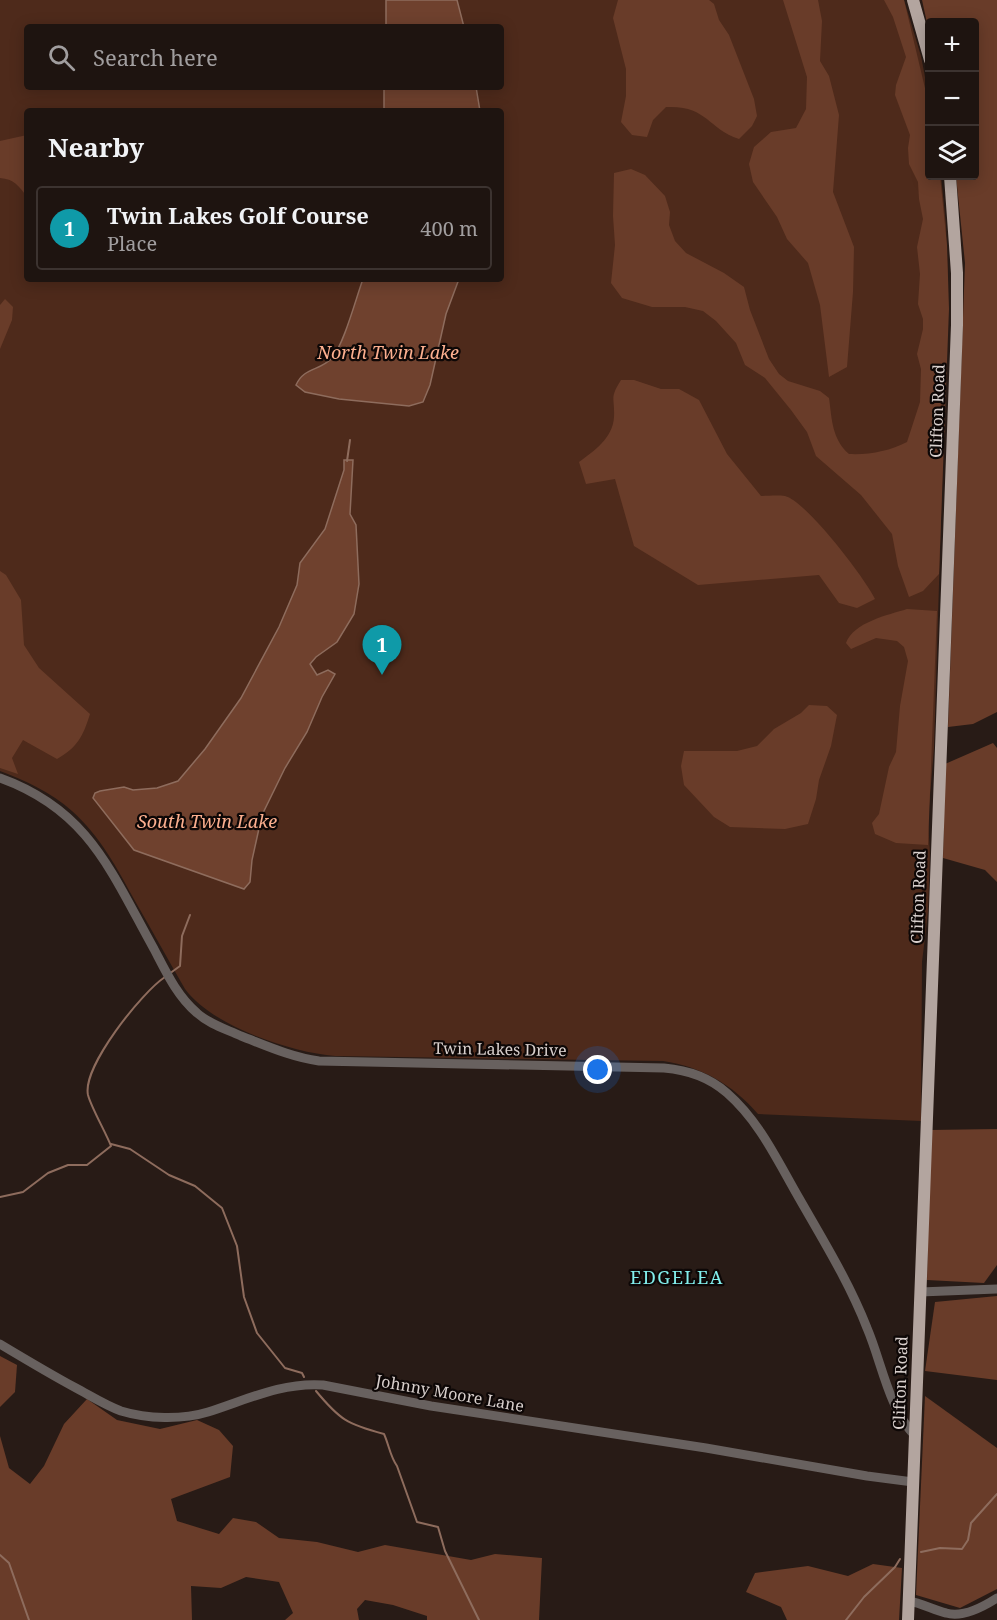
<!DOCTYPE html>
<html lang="en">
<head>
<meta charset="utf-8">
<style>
	body { margin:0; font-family:"Noto Serif",serif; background:#2b211e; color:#f1f3f6 }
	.controls { position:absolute; right:18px; top:18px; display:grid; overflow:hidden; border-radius:6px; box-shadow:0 3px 15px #0003 }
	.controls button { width:54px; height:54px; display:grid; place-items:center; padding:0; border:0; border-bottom:2px solid #3c3330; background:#1e1410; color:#f1f3f6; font:30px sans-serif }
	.you { position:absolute; left:598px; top:1070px; width:21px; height:21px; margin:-15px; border:4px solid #fff; border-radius:50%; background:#1a73e8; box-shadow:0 0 0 9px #1a73e833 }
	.badge { display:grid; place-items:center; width:39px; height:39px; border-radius:50%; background:#0b8043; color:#fff; font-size:20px; font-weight:700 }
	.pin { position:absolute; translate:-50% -50px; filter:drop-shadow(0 2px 3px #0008) }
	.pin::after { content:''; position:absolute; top:32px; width:21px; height:18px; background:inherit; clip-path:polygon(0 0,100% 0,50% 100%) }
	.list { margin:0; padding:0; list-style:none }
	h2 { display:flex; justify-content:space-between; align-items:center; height:78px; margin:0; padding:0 24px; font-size:26px }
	h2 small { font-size:20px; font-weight:400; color:#a19e9f }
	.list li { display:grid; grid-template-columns:39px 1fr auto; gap:18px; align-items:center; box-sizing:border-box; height:84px; margin:0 12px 12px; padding:0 12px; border:2px solid #3c3330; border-radius:6px }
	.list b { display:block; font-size:22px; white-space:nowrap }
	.list p { margin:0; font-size:20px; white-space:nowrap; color:#a19e9f }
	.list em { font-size:20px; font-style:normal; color:#a19e9f }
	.icon { flex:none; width:33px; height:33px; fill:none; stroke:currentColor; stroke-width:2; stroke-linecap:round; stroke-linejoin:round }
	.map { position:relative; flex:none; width:997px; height:1620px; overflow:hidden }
	.search { position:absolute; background:#1e1410; box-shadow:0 3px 15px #0003; left:24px; top:24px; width:480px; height:66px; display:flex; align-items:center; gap:15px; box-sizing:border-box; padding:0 21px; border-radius:6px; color:#a19e9f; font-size:22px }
	.panel { position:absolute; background:#1e1410; box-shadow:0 3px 15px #0003; left:24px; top:108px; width:480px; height:174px; border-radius:6px }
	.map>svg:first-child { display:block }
	.green { fill:#4e2a1b; fill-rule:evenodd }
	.forest { fill:#693c29 }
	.water { fill:#6f412e; stroke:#8e6c5d; stroke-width:1.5 }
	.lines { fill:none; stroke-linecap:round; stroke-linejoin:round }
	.stream { stroke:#8e6c5d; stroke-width:2 }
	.minor { stroke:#68615f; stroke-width:9 }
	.major { stroke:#b3a59f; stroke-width:12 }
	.labels { text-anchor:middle; stroke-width:4.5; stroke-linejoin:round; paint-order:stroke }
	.street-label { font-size:16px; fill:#d8cfcc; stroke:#0d0706 }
	.water-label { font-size:18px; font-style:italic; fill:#fcaf8f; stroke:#0d0706 }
	.neighbourhood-label { font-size:18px; letter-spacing:1.5px; fill:#82eeec; stroke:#0d0706 }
</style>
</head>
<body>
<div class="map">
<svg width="997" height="1620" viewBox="0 0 997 1620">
	<rect width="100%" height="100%" fill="#281b16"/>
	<path class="green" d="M 0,0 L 904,0 L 921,56 L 929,98 L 930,176 L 941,176 L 946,225 L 948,290 L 934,748 L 928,819 L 930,854 L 928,912 L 922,962 L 921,1121 L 758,1114 C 732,1084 702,1067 663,1061 L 335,1056 C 290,1052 212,1026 185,989 C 168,960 152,930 135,901 C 117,868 100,836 72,811 C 51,792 26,781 0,771 ZM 27,27 L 501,27 L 501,87 L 27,87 ZM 27,111 L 501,111 L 501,279 L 27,279 Z"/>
	<g class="forest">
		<path d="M 618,0 L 709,0 L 714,4 L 719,20 L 729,35 L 754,99 L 757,116 L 752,126 L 739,139 C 707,128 707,105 666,107 L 653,120 L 647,137 L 632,135 L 621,122 L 626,96 L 626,69 L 613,18 Z"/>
		<polygon points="783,0 818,0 822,21 820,61 829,76 839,115 833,192 854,247 853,292 847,367 829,377 820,305 808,263 787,239 777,217 753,182 749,164 754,147 771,132 796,128 806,109 807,77"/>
		<path d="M 884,0 L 904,0 L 929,105 L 930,176 L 940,176 L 947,245 L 949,309 L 939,574 L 923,591 L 909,597 L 898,566 L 892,534 L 861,495 L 816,456 L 807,432 L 791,410 L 765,378 L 745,365 L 736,343 L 716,321 L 703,311 L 685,307 L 652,307 L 622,298 L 611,283 L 615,245 L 613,216 L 614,173 L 631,169 L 645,175 L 665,196 L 670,212 L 669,225 L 675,241 L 686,253 L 724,273 L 744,287 L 750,310 L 769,359 L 779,374 L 788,381 L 820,391 L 829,398 C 832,420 832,439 849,454 C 869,455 890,451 907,442 L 920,402 L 921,369 L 917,354 L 923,329 L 923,319 L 918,304 L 920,274 L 917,247 L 923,219 L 919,199 L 918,182 L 909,164 L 908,148 L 910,135 L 895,95 L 896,85 L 906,57 L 893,17 Z"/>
		<polygon points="922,0 997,0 997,712 973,724 948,727 965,263 956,176 974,176 974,22 930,22 929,32"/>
		<path d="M 27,135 L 27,197 C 19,186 14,179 0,178 L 0,141 Z"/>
		<polygon points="5,299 13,307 12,320 0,349 0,305"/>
		<path d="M 621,380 L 634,380 L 661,389 L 679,389 L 699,400 L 727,454 L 761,496 C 768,496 777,495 785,496 C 806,501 865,578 875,599 L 857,608 L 839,603 L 819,575 L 698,585 L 634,546 L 615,479 L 586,484 L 579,462 C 594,451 613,438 614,417 C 615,397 609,399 621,380 Z"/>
		<path d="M 0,571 L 6,575 L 21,600 L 24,645 L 39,668 L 90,714 C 83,736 78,747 57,759 L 23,740 L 12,758 L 18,774 L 0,768 Z"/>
		<path d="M 907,609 L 937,611 L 928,845 L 896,843 L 875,834 L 872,823 L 879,814 L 889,767 L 896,752 L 900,706 L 908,661 L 904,647 L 897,641 L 876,638 L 851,649 L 846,643 C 854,622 888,615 907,609 Z"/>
		<polygon points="809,705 827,706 837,715 831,746 819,780 816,799 808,824 785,829 730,827 714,817 684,785 681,766 684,751 737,751 757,746 774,729 801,713"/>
		<polygon points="993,743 997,748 997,882 985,870 943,858 945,764"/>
		<polygon points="997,1129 997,1265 984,1283 927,1280 930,1130"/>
		<polygon points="997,1296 997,1380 925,1371 935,1302"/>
		<polygon points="0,1356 17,1365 15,1392 0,1407"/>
		<polygon points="925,1396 997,1448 997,1589 960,1608 916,1595"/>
		<polygon points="87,1399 117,1420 160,1429 197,1420 219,1430 233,1446 230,1477 171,1499 177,1521 219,1534 233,1518 256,1522 279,1538 317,1542 358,1552 385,1545 471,1560 495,1554 542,1558 539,1620 427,1620 427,1616 393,1605 365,1600 357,1609 359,1620 285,1620 293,1613 279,1582 246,1577 221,1588 191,1586 192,1620 0,1620 0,1436 9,1468 30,1484 44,1466 64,1424"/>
		<polygon points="873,1564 902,1568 899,1620 787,1620 781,1607 746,1592 755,1573 808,1566 848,1576"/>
	</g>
	<g class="water">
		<polygon points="386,0 457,0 464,27 386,27"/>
		<polygon points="384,87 476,87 480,111 384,111"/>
		<path d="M 363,279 L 459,279 L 446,314 L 430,385 L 423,402 L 409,406 L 339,399 L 305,392 L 296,385 C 304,367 320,371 332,358 C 344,344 356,298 363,279 Z"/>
		<polygon points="344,460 353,460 350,514 356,525 359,584 354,614 337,642 316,657 310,664 317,675 328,670 335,674 322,697 307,732 285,768 262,815 252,860 250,882 244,889 134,850 93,798 95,793 100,791 124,787 133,790 157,788 178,781 205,749 241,698 279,627 297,585 300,563 325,529 344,470"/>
	</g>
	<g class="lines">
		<g class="stream">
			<polyline points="347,461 350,440"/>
			<polyline points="169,974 180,966 182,936 190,915"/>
			<polyline points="111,1144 130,1149 169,1175 195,1186 222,1208 237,1246 244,1297 257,1333 285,1368 302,1373 304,1377"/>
			<path d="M 0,1197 L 23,1192 L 48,1173 L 68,1165 L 87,1165 L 111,1146 C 106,1133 91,1107 88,1095 C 82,1067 142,992 165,977"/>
			<path d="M 316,1391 C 340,1420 347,1424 384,1434 C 389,1445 390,1456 397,1466 L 417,1522 L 438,1527 L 445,1551 L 479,1620"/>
			<polyline points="921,1552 940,1548 962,1549 968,1540 971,1523 997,1494"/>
			<polyline points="0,1555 9,1563 29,1620"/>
			<polyline points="846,1620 864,1597 895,1567 900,1559"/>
		</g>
		<g class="minor">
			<path d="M 0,778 C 89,810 111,872 154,949 C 166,972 177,996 197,1013 C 209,1024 226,1029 241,1036 C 267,1046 291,1057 319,1061 L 664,1068 C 688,1070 709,1077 727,1093 C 760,1122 777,1160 799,1198 C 823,1240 849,1282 867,1328 C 882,1363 888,1407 915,1436"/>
			<polyline points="920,1292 997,1289"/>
			<path d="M 0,1344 C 25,1359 50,1374 76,1388 C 91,1396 105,1405 121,1411 C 147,1419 182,1420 208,1412 C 246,1400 282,1382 323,1385 L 431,1406 L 706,1448 L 867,1476 L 913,1482"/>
			<path d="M 908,1601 C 922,1603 933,1610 946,1613 C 962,1618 983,1607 997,1598"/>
		</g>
		<g class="major">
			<polyline points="913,0 930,60"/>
			<polyline points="908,1620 957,325 957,273 950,176"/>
		</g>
	</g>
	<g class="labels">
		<g class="street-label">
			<text transform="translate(937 411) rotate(-88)" y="6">Clifton Road</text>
			<text transform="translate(918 897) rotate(-88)" y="6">Clifton Road</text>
			<text transform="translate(500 1049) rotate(1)" y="6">Twin Lakes Drive</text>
			<text transform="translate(900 1383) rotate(-88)" y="6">Clifton Road</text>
			<text transform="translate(450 1393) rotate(10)" y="6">Johnny Moore Lane</text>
		</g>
		<g class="water-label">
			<text x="388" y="359">North Twin Lake</text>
			<text x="207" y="828">South Twin Lake</text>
		</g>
		<g class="neighbourhood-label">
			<text x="677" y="1284">EDGELEA</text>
		</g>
	</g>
</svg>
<div class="controls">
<button>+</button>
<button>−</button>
<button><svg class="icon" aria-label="layers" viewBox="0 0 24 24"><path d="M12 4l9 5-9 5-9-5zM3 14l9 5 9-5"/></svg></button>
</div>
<div class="you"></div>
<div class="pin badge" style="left:382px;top:675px;background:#0f9aa8">1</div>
<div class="search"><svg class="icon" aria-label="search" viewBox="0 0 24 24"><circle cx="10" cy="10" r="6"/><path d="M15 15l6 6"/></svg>Search here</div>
<section class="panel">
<h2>Nearby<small></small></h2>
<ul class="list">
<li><span class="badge" style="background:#0f9aa8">1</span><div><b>Twin Lakes Golf Course</b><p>Place</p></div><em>400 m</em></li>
</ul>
</section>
</div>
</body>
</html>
